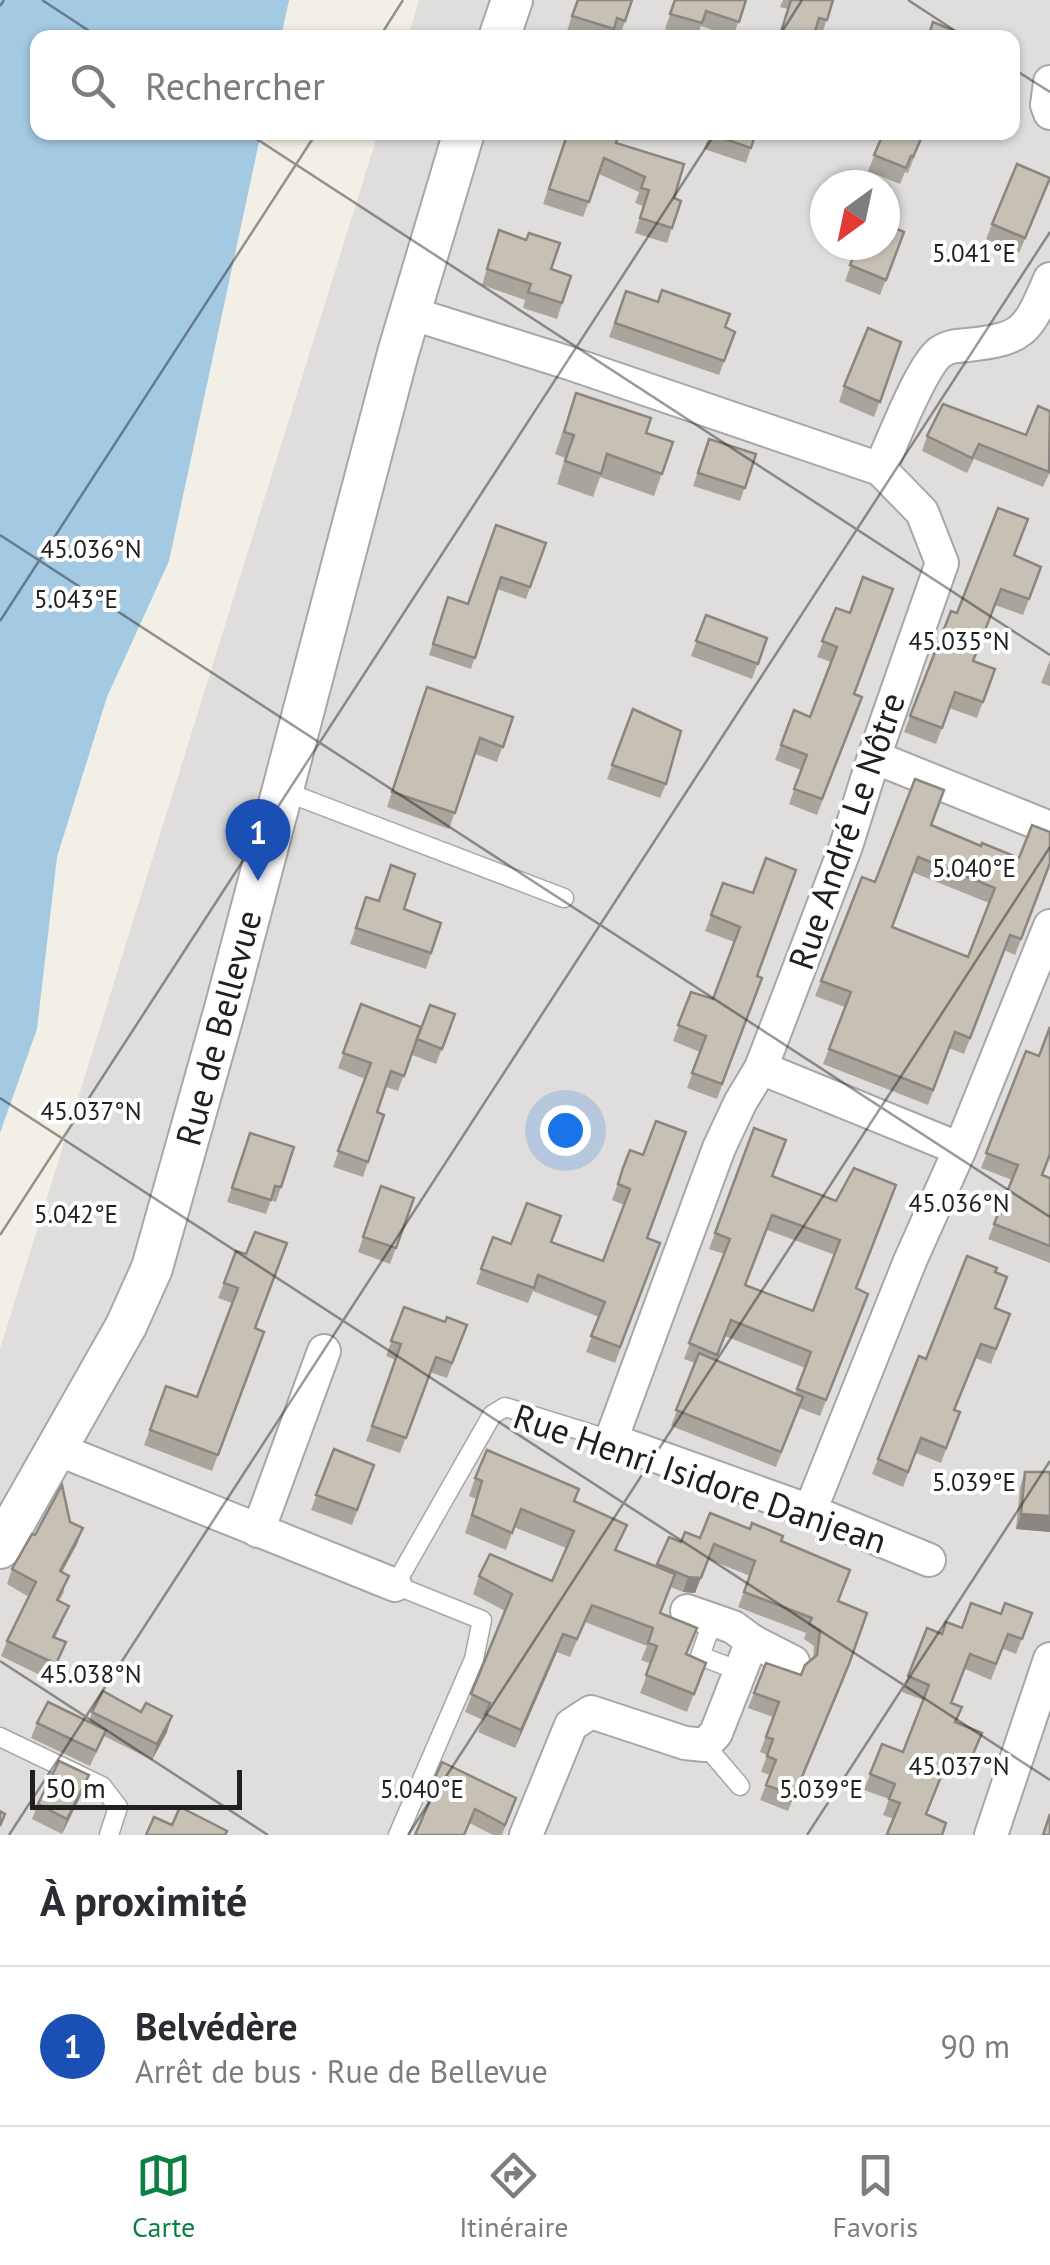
<!DOCTYPE html>
<html lang="fr">
<head>
<meta charset="utf-8">
<style>
	body { margin:0; font-family:"PT Sans",sans-serif; background:#f7f7f7; color:#2b2b33 }
	.compass { position:absolute; left:810px; top:170px; width:90px; height:90px; border-radius:50%; background:#fff; box-shadow:0 2px 8px #0004; rotate:213deg }
	.scale { position:absolute; left:30px; bottom:25px; width:212px; box-sizing:border-box; padding-left:10px; border:5px solid #202020; border-top:0; font-size:28px; line-height:35px; white-space:nowrap; color:#202020; -webkit-text-stroke:8px #fff; paint-order:stroke }
	.you { position:absolute; left:565px; top:1130px; width:35px; height:35px; margin:-25px; border:8px solid #fff; border-radius:50%; background:#1a73e8; box-shadow:0 0 0 15px #1a73e833 }
	.badge { display:grid; place-items:center; width:65px; height:65px; border-radius:50%; background:#0b8043; color:#fff; font-size:32px; font-weight:700 }
	.pin { position:absolute; translate:-50% -82px; filter:drop-shadow(0 2px 5px #0008) }
	.pin::after { content:''; position:absolute; top:52px; width:35px; height:30px; background:inherit; clip-path:polygon(0 0,100% 0,50% 100%) }
	.list { margin:0; padding:0; list-style:none }
	h2 { display:flex; justify-content:space-between; align-items:center; height:130px; margin:0; padding:0 40px; font-size:42px }
	h2 small { font-size:32px; font-weight:400; color:#7c7c81 }
	.list li { display:grid; grid-template-columns:65px 1fr auto; gap:30px; align-items:center; box-sizing:border-box; height:160px; padding:0 40px; border-top:2px solid #e1e1e2 }
	.list b { display:block; font-size:38px; white-space:nowrap }
	.list p { margin:0; font-size:32px; white-space:nowrap; color:#7c7c81 }
	.list em { font-size:32px; font-style:normal; color:#7c7c81 }
	.icon { flex:none; width:55px; height:55px; fill:none; stroke:currentColor; stroke-width:2; stroke-linecap:round; stroke-linejoin:round }
	.map { position:relative; flex:none; width:1050px; height:1835px; overflow:hidden }
	.search { position:absolute; background:#fff; box-shadow:0 2px 8px #0004; left:30px; right:30px; top:30px; height:110px; display:flex; align-items:center; gap:25px; box-sizing:border-box; padding:0 35px; border-radius:20px; color:#7c7c81; font-size:38px }
	.sheet { height:290px; background:#fff }
	nav { display:flex; justify-content:space-around; align-items:center; box-sizing:border-box; height:140px; border-top:2px solid #e1e1e2; background:#fff; font-size:28px; color:#7c7c81 }
	nav a { display:grid; justify-items:center; gap:5px }
	nav .on { color:#0b8043 }
	.map>svg:first-child { display:block }
	.residential { fill:#dfdedd; fill-rule:evenodd }
	.water { fill:#a3c9e3 }
	.lines { fill:none; stroke-linecap:round; stroke-linejoin:round }
	.service-casing { stroke:#a7a7a7; stroke-width:21 }
	.minor-casing { stroke:#a7a7a7; stroke-width:36 }
	.tertiary-casing { stroke:#a7a7a7; stroke-width:44 }
	.service { stroke:#fff; stroke-width:18 }
	.minor { stroke:#fff; stroke-width:32 }
	.tertiary { stroke:#fff; stroke-width:40 }
	.wall { fill:#aaa59c; fill-rule:evenodd }
	.shaded-wall { fill:#8b867f }
	.building { fill:#c6c0b5; stroke:#8b867f; stroke-width:2.5; fill-rule:evenodd }
	.ticks { fill:none; stroke:#202020; stroke-width:2.5; stroke-opacity:0.45 }
	.labels { text-anchor:middle; stroke-width:8; stroke-linejoin:round; paint-order:stroke }
	.street-label { font-size:35px; fill:#202020; stroke:#fff }
	.ticks-label { font-size:25px; text-anchor:middle; fill:#202020; stroke:#fff; stroke-width:8; stroke-linejoin:round; paint-order:stroke }
</style>
</head>
<body>
<div class="map">
<svg width="1050" height="1835" viewBox="0 0 1050 1835">
	<rect width="100%" height="100%" fill="#f2f0e6"/>
	<path class="residential" d="M 419,0 L 1050,0 L 1050,1835 L 0,1835 L 0,1349 L 378,133 L 1012,132 L 1012,38 L 408,37 ZM 825,185 L 885,185 L 885,245 L 825,245 Z"/>
	<polygon class="water" points="0,0 289,0 281,37 38,38 38,132 261,133 169,561 107,697 57,857 37,1029 0,1133"/>
	<g class="lines">
		<g class="service-casing">
			<g id="service">
				<polyline points="281,790 564,898"/>
				<polyline points="713,1620 700,1656 740,1671"/>
				<polyline points="0,1737 102,1786 118,1807 109,1835"/>
				<polyline points="705,1745 740,1786"/>
				<polyline points="398,1835 474,1659 482,1620 395,1585 492,1415 505,1407 611,1440"/>
			</g>
		</g>
		<g class="minor-casing">
			<g id="minor">
				<polyline points="1050,82 1047,105 1050,113"/>
				<polyline points="410,313 572,364 880,469 922,512 942,563 874,757 846,846 761,1068 740,1103 719,1148 611,1440 810,1511 929,1560"/>
				<path d="M 880,469 C 892,443 920,369 939,353 C 948,346 957,346 968,345 C 1025,339 1028,330 1050,279"/>
				<polyline points="874,757 1050,828"/>
				<polyline points="761,1068 960,1149"/>
				<polyline points="57,1449 395,1585"/>
				<polyline points="810,1511 910,1261 960,1149 1050,926"/>
				<polyline points="258,1531 324,1351"/>
				<polyline points="687,1611 733,1627 752,1641"/>
				<polyline points="526,1835 571,1725 591,1712 685,1743 705,1745 716,1733 752,1641 793,1662"/>
				<polyline points="991,1835 1050,1659"/>
			</g>
		</g>
		<g class="tertiary-casing">
			<g id="tertiary">
				<polyline points="499,38 512,0"/>
				<polyline points="0,1548 126,1326 152,1268 226,1005 398,353 464,132"/>
			</g>
		</g>
		<use href="#service" class="service"/>
		<use href="#minor" class="minor"/>
		<use href="#tertiary" class="tertiary"/>
	</g>
	<g class="wall">
		<polygon points="577,0 625,21 620,36 612,34 611,38 588,38 567,31"/>
		<polygon points="675,0 746,0 733,37 701,26 697,38 692,38 665,29"/>
		<polygon points="783,0 833,0 822,34 815,32 788,9 780,7"/>
		<polygon points="567,132 616,143 674,198 681,201 667,243 635,233 643,206 635,203 639,192 599,174 583,217 543,204"/>
		<polygon points="710,132 756,132 746,163 704,149"/>
		<polygon points="884,132 924,132 908,173 905,172 900,184 868,171"/>
		<polygon points="1050,180 1019,253 986,239 992,224"/>
		<polygon points="499,230 551,269 571,276 557,319 523,308 525,300 482,285"/>
		<polygon points="904,232 880,295 845,281 858,245"/>
		<polygon points="626,291 658,302 730,314 726,328 735,332 719,375 609,337"/>
		<polygon points="901,342 874,417 839,402 844,386"/>
		<polygon points="576,393 646,433 673,442 654,496 600,477 593,497 557,484 565,458 555,454"/>
		<polygon points="1050,411 1050,472 1043,487 974,459 967,473 922,451 927,436 1026,435"/>
		<polygon points="709,439 756,454 740,501 693,486"/>
		<polygon points="546,543 526,599 497,589 471,669 429,655 448,597 468,604"/>
		<polygon points="1014,555 1041,567 1023,615 995,605 973,661 995,669 977,718 949,708 936,744 904,732 951,611 957,613"/>
		<polygon points="836,608 854,694 862,697 817,815 789,804 801,770 775,760 794,710 810,717 831,662 817,657"/>
		<polygon points="706,615 767,638 752,679 691,656"/>
		<polygon points="1050,660 1050,686 1041,683"/>
		<polygon points="427,687 513,717 497,762 475,754 449,829 387,807"/>
		<polygon points="633,709 666,784 660,798 607,779"/>
		<path d="M 931,825 L 981,846 L 1019,858 L 1050,864 L 1015,955 L 1004,950 L 964,1054 L 949,1048 L 928,1105 L 823,1064 L 845,1007 L 815,996 L 862,877 L 875,882 ZM 912,872 L 989,903 L 968,957 L 892,927 Z"/>
		<polygon points="723,883 757,976 762,978 717,1099 687,1088 700,1052 673,1041 691,992 713,999 734,942 705,931"/>
		<polygon points="366,897 441,923 426,969 350,944"/>
		<polygon points="361,1004 421,1027 398,1091 386,1087 377,1112 384,1115 363,1177 333,1167 365,1079 338,1068"/>
		<polygon points="430,1005 455,1014 436,1064 412,1055"/>
		<polygon points="1026,1051 1042,1175 1050,1178 1050,1263 988,1239 1012,1180 981,1168"/>
		<path d="M 754,1128 L 773,1176 L 836,1201 L 856,1288 L 868,1294 L 820,1416 L 799,1408 L 776,1467 L 671,1426 L 695,1363 L 684,1359 L 724,1254 L 709,1249 ZM 767,1230 L 835,1255 L 813,1311 L 745,1285 ZM 725,1336 L 805,1368 L 795,1394 L 716,1360 Z"/>
		<polygon points="250,1133 294,1147 276,1202 271,1200 266,1214 227,1202"/>
		<polygon points="630,1150 647,1238 660,1243 615,1363 586,1352 599,1317 533,1291 528,1303 476,1284 493,1237 511,1244 551,1242 603,1261 624,1205 612,1200"/>
		<polygon points="381,1186 414,1198 390,1264 358,1252"/>
		<polygon points="236,1251 258,1347 212,1471 144,1445 166,1386 197,1397 232,1303 218,1298"/>
		<polygon points="995,1272 996,1308 1010,1314 991,1364 975,1358 955,1410 960,1412 941,1463 916,1453 903,1487 872,1474 919,1356 926,1359"/>
		<polygon points="404,1307 445,1322 467,1325 447,1378 430,1372 400,1453 366,1441 396,1360 386,1356"/>
		<polygon points="334,1449 374,1465 352,1525 311,1510"/>
		<polygon points="1025,1472 1050,1472 1050,1532 1016,1529 1020,1487"/>
		<polygon points="475,1478 574,1502 616,1551 656,1566 669,1537 681,1542 700,1538 781,1541 838,1601 844,1679 788,1811 760,1800 770,1775 761,1772 767,1755 760,1752 773,1717 748,1708 766,1663 801,1675 813,1659 814,1646 804,1639 806,1633 738,1607 750,1576 708,1559 695,1593 683,1592 671,1587 660,1613 687,1655 706,1663 687,1712 640,1693 651,1664 641,1660 647,1646 585,1622 570,1657 557,1652 515,1748 478,1732 483,1720 465,1712 505,1611 473,1594 479,1576 552,1581 566,1548 514,1527 506,1550 465,1533 476,1499 469,1496"/>
		<polygon points="70,1522 77,1544 62,1572 64,1592 59,1601 63,1621 55,1638 60,1657 50,1680 1,1656 7,1641 29,1597 7,1584 12,1569 35,1535"/>
		<polygon points="1032,1613 1016,1654 1003,1649 991,1680 965,1669 951,1703 956,1722 982,1733 965,1777 945,1769 926,1815 942,1835 887,1835 894,1819 883,1815 889,1799 864,1790 882,1744 903,1752 923,1700 902,1692 927,1628 942,1634 1001,1614"/>
		<polygon points="92,1712 167,1732 152,1760 104,1736 90,1766 31,1738 37,1723 89,1722"/>
		<polygon points="89,1775 83,1791 62,1834 32,1819 38,1804"/>
		<polygon points="431,1787 516,1798 502,1835 493,1835 426,1801"/>
	</g>
	<g class="shaded-wall">
		<polygon points="1021,1514 1050,1516 1050,1532 1016,1529"/>
		<polygon points="83,1528 77,1544 54,1586 60,1571"/>
		<polygon points="714,1544 695,1593 683,1592 688,1577"/>
		<polygon points="563,1634 557,1652 515,1748 521,1730"/>
		<polygon points="172,1716 167,1732 152,1760 157,1744"/>
		<polygon points="89,1775 83,1791 62,1834 67,1819"/>
	</g>
	<g class="building">
		<polygon points="578,0 632,0 625,21 617,18 614,29 572,16"/>
		<polygon points="675,0 746,0 739,22 706,11 702,23 670,14"/>
		<polygon points="791,0 833,0 827,20 819,18 813,38 779,38"/>
		<polygon points="933,22 971,38 928,38"/>
		<polygon points="568,132 588,132 593,134 593,132 619,132 616,143 684,164 674,198 681,201 672,228 640,218 649,190 641,188 645,177 604,158 589,202 549,189"/>
		<polygon points="710,132 756,132 751,148 710,134"/>
		<polygon points="884,132 924,132 913,157 911,156 906,168 874,155"/>
		<polygon points="1017,164 1050,178 1025,238 992,224"/>
		<polygon points="885,224 904,232 886,280 850,265 858,245 885,245"/>
		<polygon points="499,230 526,240 529,233 560,243 551,269 571,276 562,303 528,292 531,284 487,269"/>
		<polygon points="662,290 730,314 725,327 735,332 724,361 615,323 626,291 658,302"/>
		<polygon points="868,328 901,342 880,402 844,386"/>
		<polygon points="576,393 651,418 646,433 673,442 662,474 607,454 601,474 565,461 574,435 564,432"/>
		<polygon points="943,404 1026,435 1038,406 1050,411 1049,472 979,444 972,458 927,436"/>
		<polygon points="709,439 756,454 745,488 698,473"/>
		<polygon points="998,508 1028,519 1014,555 1041,567 1029,599 1001,589 973,661 995,669 983,702 955,692 942,728 910,716 951,611 957,613"/>
		<polygon points="496,525 546,543 530,587 501,577 475,658 433,644 448,597 468,604"/>
		<polygon points="863,577 893,589 854,694 862,697 822,799 794,789 807,755 781,745 794,710 810,717 837,647 822,641 836,608 850,613"/>
		<polygon points="706,615 767,638 758,664 696,641"/>
		<polygon points="427,687 513,717 503,747 480,738 455,813 392,792"/>
		<polygon points="633,709 681,731 666,784 612,765"/>
		<path d="M 915,779 L 944,790 L 931,825 L 981,846 L 982,843 L 1019,858 L 1032,825 L 1050,832 L 1050,863 L 1021,939 L 1010,935 L 970,1038 L 955,1032 L 933,1090 L 829,1049 L 851,992 L 821,981 L 862,877 L 875,882 ZM 918,857 L 995,888 L 968,957 L 892,927 Z"/>
		<polygon points="766,858 796,870 757,976 762,978 722,1084 692,1073 706,1036 678,1025 691,992 713,999 740,927 711,915 723,883 753,893"/>
		<polygon points="391,865 415,874 404,909 441,923 431,953 356,928 366,897 379,901"/>
		<polygon points="361,1004 421,1027 404,1076 391,1071 377,1112 384,1115 368,1162 338,1151 371,1063 343,1053"/>
		<polygon points="430,1005 455,1014 442,1049 417,1039"/>
		<polygon points="1050,1027 1050,1154 1042,1175 1050,1178 1050,1246 994,1224 1018,1165 986,1153 1026,1051 1039,1056"/>
		<polygon points="656,1121 686,1132 647,1238 660,1243 620,1347 591,1336 605,1302 538,1275 534,1288 481,1269 493,1237 511,1244 527,1203 561,1216 551,1242 603,1261 630,1189 618,1184 623,1168 630,1150 643,1155"/>
		<path d="M 754,1128 L 786,1140 L 772,1176 L 836,1201 L 854,1168 L 896,1185 L 856,1288 L 868,1294 L 826,1400 L 797,1389 L 811,1352 L 731,1320 L 717,1355 L 689,1343 L 730,1239 L 715,1233 ZM 772,1215 L 840,1240 L 813,1311 L 745,1285 Z"/>
		<polygon points="250,1133 294,1147 281,1187 275,1186 271,1200 232,1188"/>
		<polygon points="381,1186 414,1198 396,1248 363,1237"/>
		<polygon points="255,1232 287,1243 255,1328 264,1332 218,1455 150,1430 166,1386 197,1397 238,1288 224,1283 236,1251 246,1254"/>
		<polygon points="967,1256 997,1268 995,1272 1007,1277 995,1308 1010,1314 996,1349 981,1344 954,1410 960,1412 946,1448 921,1438 908,1472 878,1459 919,1356 926,1359"/>
		<polygon points="404,1307 445,1322 447,1317 467,1325 452,1363 436,1357 406,1438 372,1426 401,1344 391,1341"/>
		<polygon points="699,1353 803,1397 781,1452 676,1410"/>
		<polygon points="334,1449 374,1465 357,1510 316,1495"/>
		<polygon points="487,1450 579,1489 574,1501 627,1525 615,1550 675,1574 660,1613 697,1628 686,1654 706,1663 694,1694 646,1675 657,1646 648,1643 653,1628 592,1605 577,1639 563,1634 521,1730 485,1714 490,1703 471,1694 512,1594 479,1576 490,1554 552,1581 574,1531 521,1509 512,1533 472,1515 482,1481 475,1478"/>
		<polygon points="1025,1472 1050,1472 1050,1516 1021,1514"/>
		<polygon points="62,1485 70,1522 83,1528 60,1571 69,1576 57,1600 69,1606 53,1637 66,1642 56,1664 7,1641 36,1582 12,1569 32,1534 35,1535"/>
		<polygon points="710,1513 750,1529 752,1523 783,1536 781,1541 850,1570 838,1601 867,1613 849,1664 794,1796 766,1785 776,1760 767,1756 773,1739 766,1737 779,1702 754,1693 766,1663 801,1675 805,1665 817,1655 820,1631 809,1624 812,1618 744,1592 755,1561 714,1544 701,1578 688,1577 657,1564 669,1537 681,1542 685,1532 700,1538"/>
		<polygon points="971,1603 1001,1614 1005,1603 1032,1613 1022,1639 1008,1634 996,1664 970,1654 951,1703 962,1707 955,1722 982,1733 970,1761 950,1754 926,1814 946,1823 942,1835 890,1835 887,1834 900,1803 889,1799 895,1784 870,1774 882,1744 903,1752 929,1685 908,1676 927,1628 942,1634 946,1622 962,1628"/>
		<polygon points="103,1691 141,1712 146,1703 172,1716 157,1744 92,1712"/>
		<polygon points="48,1702 106,1730 96,1751 37,1723"/>
		<polygon points="59,1761 89,1775 67,1819 38,1804"/>
		<polygon points="442,1762 516,1798 505,1825 475,1809 464,1835 415,1835 435,1789 431,1787"/>
		<polygon points="180,1807 227,1831 225,1835 146,1835 154,1817 172,1825"/>
		<polygon points="0,1811 5,1814 0,1826"/>
		<polygon points="1050,1814 1050,1835 1043,1835"/>
	</g>
	<path class="ticks" d="M 42,0 L 100,38M 908,0 L 966,38M 0,6 L 4,0M 379,38 L 403,0M 778,38 L 802,0M 1012,68 L 1050,92M 246,132 L 1050,655M 0,535 L 1050,1217M 0,621 L 317,132M 0,1098 L 1050,1780M 0,1235 L 716,132M 0,1661 L 268,1835M 9,1835 L 1050,232M 408,1835 L 1050,847M 807,1835 L 1050,1461"/>
	<g class="labels">
		<g class="street-label">
			<text transform="translate(847 831) rotate(-71)" y="12">Rue André Le Nôtre</text>
			<text transform="translate(219 1028) rotate(-75)" y="12">Rue de Bellevue</text>
			<text transform="translate(700 1479) rotate(19)" y="12">Rue Henri Isidore Danjean</text>
		</g>
	</g>
	<g class="ticks-label">
		<text x="974" y="262">5.041°E</text>
		<text x="91" y="558">45.036°N</text>
		<text x="76" y="608">5.043°E</text>
		<text x="959" y="650">45.035°N</text>
		<text x="974" y="877">5.040°E</text>
		<text x="91" y="1120">45.037°N</text>
		<text x="959" y="1212">45.036°N</text>
		<text x="76" y="1223">5.042°E</text>
		<text x="974" y="1491">5.039°E</text>
		<text x="91" y="1683">45.038°N</text>
		<text x="959" y="1775">45.037°N</text>
		<text x="422" y="1798">5.040°E</text>
		<text x="821" y="1798">5.039°E</text>
	</g>
</svg>
<svg class="compass" viewBox="-18 -18 36 36"><path d="M0-13l5 13h-10z" fill="#e53935"/><path d="M0 13l5-13h-10z" fill="#7c7c81"/></svg>
<div class="scale">50 m</div>
<div class="you"></div>
<div class="pin badge" style="left:258px;top:881px;background:#1a4fb4">1</div>
<div class="search"><svg class="icon" aria-label="search" viewBox="0 0 24 24"><circle cx="10" cy="10" r="6"/><path d="M15 15l6 6"/></svg>Rechercher</div>
</div>
<section class="sheet">
<h2>À proximité<small></small></h2>
<ul class="list">
<li><span class="badge" style="background:#1a4fb4">1</span><div><b>Belvédère</b><p>Arrêt de bus · Rue de Bellevue</p></div><em>90 m</em></li>
</ul>
</section>
<nav>
<a class="on"><svg class="icon" aria-label="map" viewBox="0 0 24 24"><path d="M3 6l6-2 6 2 6-2v14l-6 2-6-2-6 2zM9 4v14M15 6v14"/></svg>Carte</a>
<a><svg class="icon" aria-label="directions" viewBox="0 0 24 24"><path d="M12 3l9 9-9 9-9-9zM9 14v-3h6M13 9l2 2-2 2"/></svg>Itinéraire</a>
<a><svg class="icon" aria-label="saved" viewBox="0 0 24 24"><path d="M7 4h10v16l-5-4-5 4z"/></svg>Favoris</a>
</nav>
</body>
</html>
